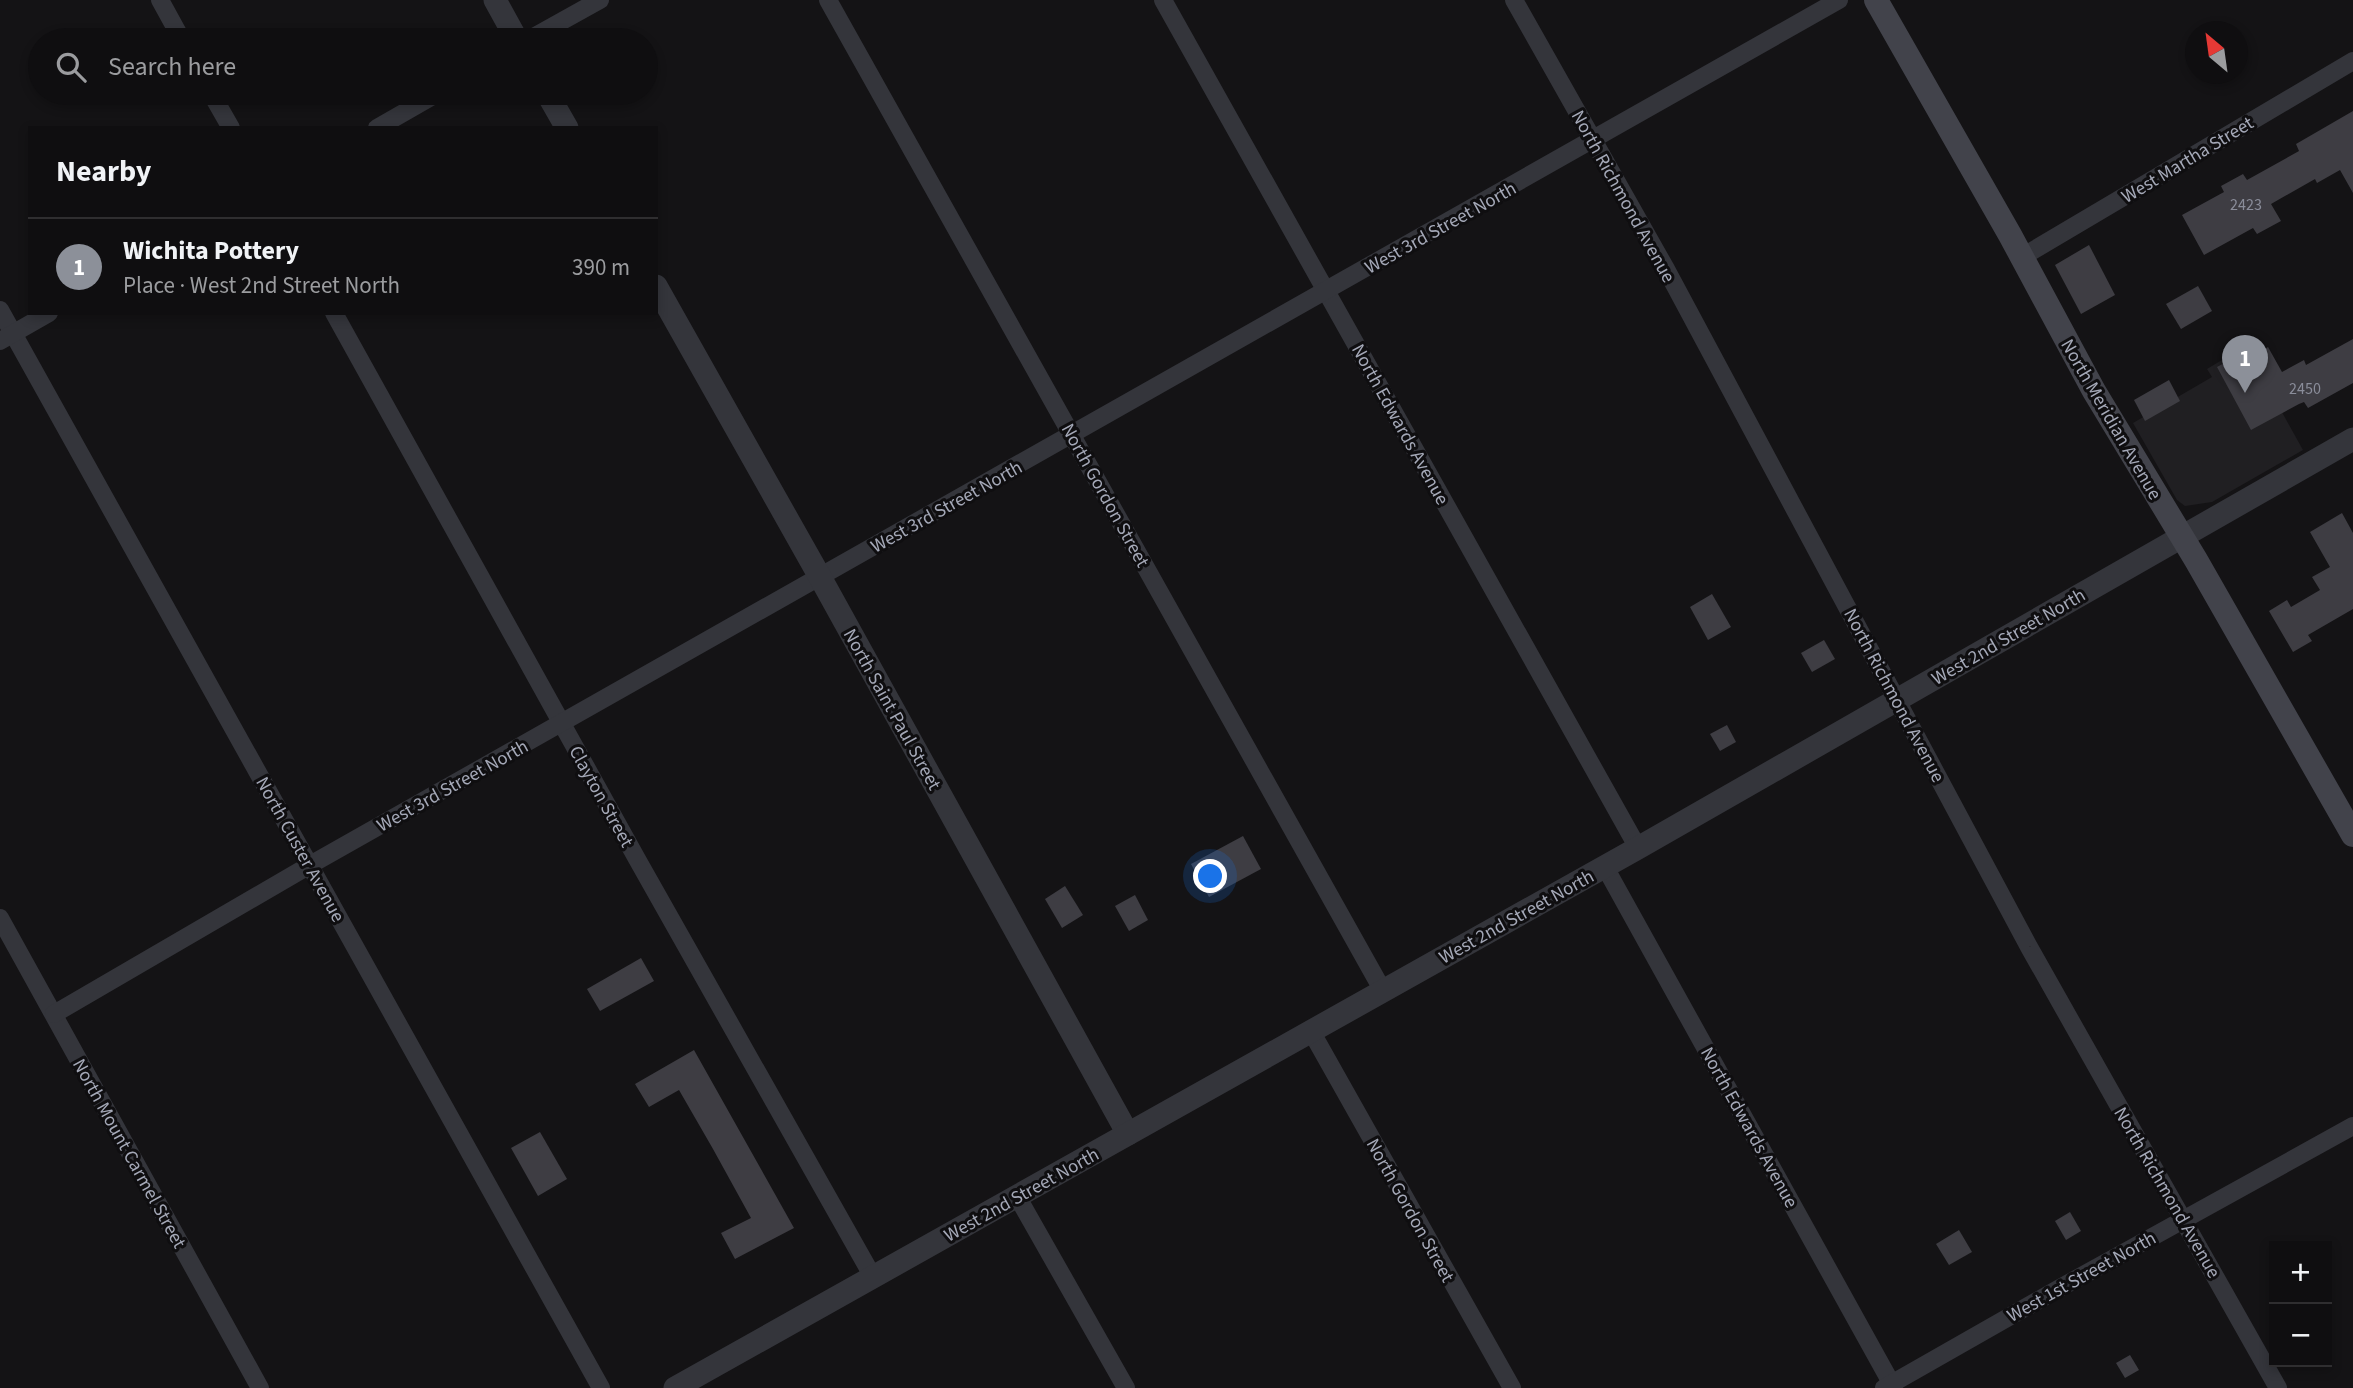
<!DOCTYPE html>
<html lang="en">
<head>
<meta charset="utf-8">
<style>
	body { margin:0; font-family:"Source Sans 3",sans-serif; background:#181719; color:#f1f3f6 }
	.controls { position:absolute; right:21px; bottom:21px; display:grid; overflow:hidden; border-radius:0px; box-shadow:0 4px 10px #0003 }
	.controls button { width:63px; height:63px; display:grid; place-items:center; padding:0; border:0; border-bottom:2px solid #2f2e30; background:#0f0e10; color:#f1f3f6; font:35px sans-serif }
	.compass { position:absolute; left:2185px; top:21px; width:63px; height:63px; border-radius:50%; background:#0f0e10; box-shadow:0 4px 10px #0003; rotate:331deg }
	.you { position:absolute; left:1211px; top:877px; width:24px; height:24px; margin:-18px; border:5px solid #fff; border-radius:50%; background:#1a73e8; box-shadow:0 0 0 10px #1a73e833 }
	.badge { display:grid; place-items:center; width:46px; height:46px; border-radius:50%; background:#8c9099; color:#fff; font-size:23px; font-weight:700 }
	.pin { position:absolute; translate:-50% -58px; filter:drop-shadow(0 2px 4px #0008) }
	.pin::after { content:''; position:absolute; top:37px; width:24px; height:21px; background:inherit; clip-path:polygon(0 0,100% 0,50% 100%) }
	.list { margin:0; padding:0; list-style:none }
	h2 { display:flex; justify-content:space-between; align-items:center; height:91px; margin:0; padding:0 28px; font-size:30px }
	h2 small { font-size:23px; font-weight:400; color:#9b9c9f }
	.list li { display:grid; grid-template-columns:46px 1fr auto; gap:21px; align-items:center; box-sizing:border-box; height:98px; padding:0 28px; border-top:2px solid #2f2e30 }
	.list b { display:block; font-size:26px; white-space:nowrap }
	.list p { margin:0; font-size:23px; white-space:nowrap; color:#9b9c9f }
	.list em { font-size:23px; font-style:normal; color:#9b9c9f }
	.icon { flex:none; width:38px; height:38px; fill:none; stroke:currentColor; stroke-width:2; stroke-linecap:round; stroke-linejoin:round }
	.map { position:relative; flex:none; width:2353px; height:1388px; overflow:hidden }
	.search { position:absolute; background:#0f0e10; box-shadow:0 4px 10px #0003; left:28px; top:28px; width:630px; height:77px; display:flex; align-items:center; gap:18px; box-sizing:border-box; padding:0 24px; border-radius:38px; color:#9b9c9f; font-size:26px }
	.panel { position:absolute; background:#0f0e10; box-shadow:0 4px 10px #0003; left:28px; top:126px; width:630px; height:189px; border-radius:0px }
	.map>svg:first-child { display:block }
	.built { fill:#201f22 }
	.building { fill:#3e3d43 }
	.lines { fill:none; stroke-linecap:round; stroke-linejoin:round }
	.minor { stroke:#34353b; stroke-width:18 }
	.tertiary { stroke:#34353b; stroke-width:23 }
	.secondary { stroke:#42434b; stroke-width:24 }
	.labels { text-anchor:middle; stroke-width:6; stroke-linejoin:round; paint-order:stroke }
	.number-label { font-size:16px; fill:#8a8d9a }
	.street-label { font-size:19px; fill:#a4a8b7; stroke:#0f0e10 }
</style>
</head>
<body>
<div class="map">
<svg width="2353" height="1388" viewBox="0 0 2353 1388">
	<rect width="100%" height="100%" fill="#141315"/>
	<polygon class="built" points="2245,346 2303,450 2212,502 2185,506 2177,500 2133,423 2212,377 2207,369"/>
	<g class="building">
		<polygon points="2353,111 2353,193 2340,170 2317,183 2315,179 2271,204 2281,221 2257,234 2253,228 2204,255 2182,215 2224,192 2221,186 2243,174 2247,180 2299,151 2296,144"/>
		<polygon points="2089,245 2115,295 2081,314 2055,265"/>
		<polygon points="2198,286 2212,311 2181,329 2166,304"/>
		<polygon points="2353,339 2353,383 2308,408 2304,402 2299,404 2251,430 2217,367 2239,355 2243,362 2268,347 2282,372 2304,360 2306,365"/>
		<polygon points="2169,380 2180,401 2145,421 2134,400"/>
		<polygon points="2342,513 2353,533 2353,609 2308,635 2312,641 2293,652 2269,611 2287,600 2291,607 2320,590 2312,577 2330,567 2310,532"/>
		<polygon points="1712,594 1731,627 1708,640 1690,607"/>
		<polygon points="1824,640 1835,659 1812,672 1801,653"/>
		<polygon points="1727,725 1736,742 1720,751 1710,734"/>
		<polygon points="1243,836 1261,869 1209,897 1191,864"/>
		<polygon points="1065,886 1083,915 1062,928 1045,899"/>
		<polygon points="1135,895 1148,920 1129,931 1115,906"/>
		<polygon points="641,958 654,981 600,1011 587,989"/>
		<polygon points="694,1050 794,1228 735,1259 721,1233 751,1218 713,1149 679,1090 649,1107 635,1084"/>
		<polygon points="540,1132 567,1179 538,1196 511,1148"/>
		<polygon points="2070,1212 2081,1231 2066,1240 2055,1221"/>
		<polygon points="1959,1230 1972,1252 1949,1265 1936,1244"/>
		<polygon points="2130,1355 2139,1370 2125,1378 2116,1363"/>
	</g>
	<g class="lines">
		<g class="minor">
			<polyline points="160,0 182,40"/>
			<polyline points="828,0 1383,991"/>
			<polyline points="1163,0 1638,848"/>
			<polyline points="1514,0 1666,269 2029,947 2278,1388"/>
			<polyline points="528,40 600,0"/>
			<polyline points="211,93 231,128"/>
			<polyline points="377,128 438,93"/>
			<polyline points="2022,257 2353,61"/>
			<polyline points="0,310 601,1388"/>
			<polyline points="334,313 637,859 873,1277"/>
			<polyline points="0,341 49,313"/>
			<polyline points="1605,867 1894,1388"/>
			<polyline points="0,918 260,1388"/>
			<polyline points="54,1014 310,865 1839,0"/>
			<polyline points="1311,1031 1512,1388"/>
			<polyline points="1017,1196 1126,1388"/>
			<polyline points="1884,1388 2058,1289 2353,1126"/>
		</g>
		<g class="tertiary">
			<polyline points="495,0 517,40"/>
			<polyline points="547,93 567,128"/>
			<polyline points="656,286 820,577 1128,1134"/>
			<polyline points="675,1388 1638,848 2353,439"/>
		</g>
		<polyline class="secondary" points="1876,0 2010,235 2094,391 2196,560 2353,835"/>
	</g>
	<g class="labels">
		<g class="number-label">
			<text x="2246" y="210">2423</text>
			<text x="2305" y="394">2450</text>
		</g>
		<g class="street-label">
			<text transform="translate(2187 159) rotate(-31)" y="7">West Martha Street</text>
			<text transform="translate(1624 196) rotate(61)" y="7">North Richmond Avenue</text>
			<text transform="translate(1440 227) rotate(-29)" y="7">West 3rd Street North</text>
			<text transform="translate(2112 419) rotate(60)" y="7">North Meridian Avenue</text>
			<text transform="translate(1401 424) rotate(61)" y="7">North Edwards Avenue</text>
			<text transform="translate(1106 495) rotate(61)" y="7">North Gordon Street</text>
			<text transform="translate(946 506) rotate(-29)" y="7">West 3rd Street North</text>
			<text transform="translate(2008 636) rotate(-30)" y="7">West 2nd Street North</text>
			<text transform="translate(1895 695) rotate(62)" y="7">North Richmond Avenue</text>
			<text transform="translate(893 709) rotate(61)" y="7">North Saint Paul Street</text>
			<text transform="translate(452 785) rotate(-29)" y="7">West 3rd Street North</text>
			<text transform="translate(602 796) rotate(61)" y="7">Clayton Street</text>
			<text transform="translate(301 849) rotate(61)" y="7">North Custer Avenue</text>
			<text transform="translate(1516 916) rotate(-29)" y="7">West 2nd Street North</text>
			<text transform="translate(1750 1127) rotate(61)" y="7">North Edwards Avenue</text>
			<text transform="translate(130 1153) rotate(61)" y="7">North Mount Carmel Street</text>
			<text transform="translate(2168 1192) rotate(60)" y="7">North Richmond Avenue</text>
			<text transform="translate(1021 1194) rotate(-29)" y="7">West 2nd Street North</text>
			<text transform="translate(1411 1210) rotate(61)" y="7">North Gordon Street</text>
			<text transform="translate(2081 1276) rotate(-29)" y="7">West 1st Street North</text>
		</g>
	</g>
</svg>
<div class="controls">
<button>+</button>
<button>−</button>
</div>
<svg class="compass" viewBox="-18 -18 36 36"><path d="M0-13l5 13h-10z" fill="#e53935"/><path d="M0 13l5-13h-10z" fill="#9b9c9f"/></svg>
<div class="you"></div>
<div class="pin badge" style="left:2245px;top:393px">1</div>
<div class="search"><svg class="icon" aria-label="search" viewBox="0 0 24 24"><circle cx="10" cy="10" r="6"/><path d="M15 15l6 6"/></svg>Search here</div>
<section class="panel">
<h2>Nearby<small></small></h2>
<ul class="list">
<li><span class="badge">1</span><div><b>Wichita Pottery</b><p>Place · West 2nd Street North</p></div><em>390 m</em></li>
</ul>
</section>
</div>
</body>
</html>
